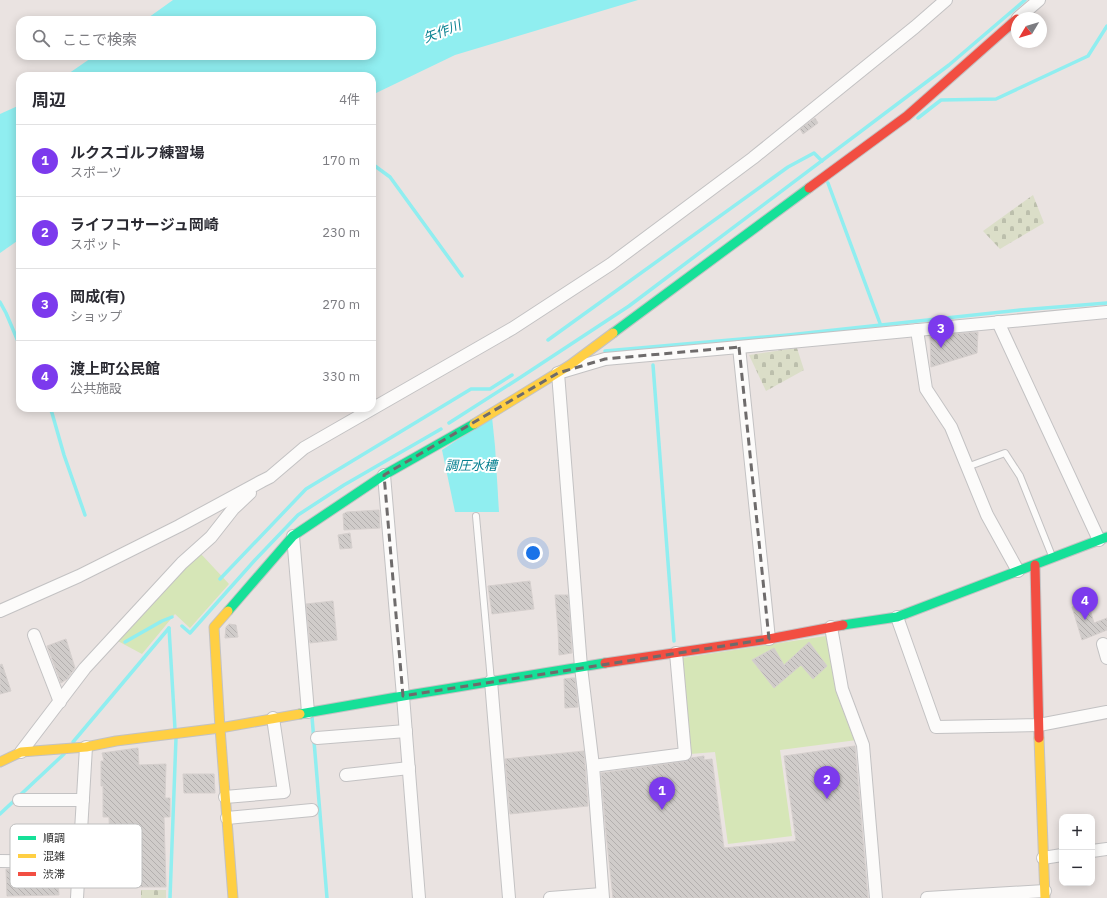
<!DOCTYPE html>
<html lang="ja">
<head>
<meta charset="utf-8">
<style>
	body { margin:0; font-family:"IBM Plex Sans","Noto Sans JP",sans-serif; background:#f7f7f7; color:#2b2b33 }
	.controls { position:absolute; right:12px; bottom:12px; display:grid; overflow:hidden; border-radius:8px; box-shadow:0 2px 10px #0003 }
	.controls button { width:36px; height:36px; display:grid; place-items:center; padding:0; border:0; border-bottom:1px solid #e1e1e2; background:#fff; color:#2b2b33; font:20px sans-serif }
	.compass { position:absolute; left:1011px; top:12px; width:36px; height:36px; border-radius:50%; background:#fff; box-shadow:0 2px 10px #0003; rotate:232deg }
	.you { position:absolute; left:533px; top:553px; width:14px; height:14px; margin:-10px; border:3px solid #fff; border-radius:50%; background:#1a73e8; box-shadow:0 0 0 6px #1a73e833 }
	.badge { display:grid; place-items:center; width:26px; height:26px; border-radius:50%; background:#7c3aed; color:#fff; font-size:13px; font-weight:700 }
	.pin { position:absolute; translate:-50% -33px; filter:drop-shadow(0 1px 2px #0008) }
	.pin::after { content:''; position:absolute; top:21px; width:14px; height:12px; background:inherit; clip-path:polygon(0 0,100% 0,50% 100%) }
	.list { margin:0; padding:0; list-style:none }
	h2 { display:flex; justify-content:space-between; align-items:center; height:52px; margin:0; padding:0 16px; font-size:17px }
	h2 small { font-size:13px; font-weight:400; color:#7c7c81 }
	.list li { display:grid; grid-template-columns:26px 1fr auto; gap:12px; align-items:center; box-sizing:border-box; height:72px; padding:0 16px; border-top:1px solid #e1e1e2 }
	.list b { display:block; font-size:15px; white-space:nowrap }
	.list p { margin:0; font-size:13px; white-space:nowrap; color:#7c7c81 }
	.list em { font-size:13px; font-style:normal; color:#7c7c81 }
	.icon { flex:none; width:22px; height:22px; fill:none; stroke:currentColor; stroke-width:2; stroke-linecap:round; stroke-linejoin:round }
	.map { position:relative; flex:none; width:1107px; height:898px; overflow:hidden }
	.search { position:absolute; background:#fff; box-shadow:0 2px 10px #0003; left:16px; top:16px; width:360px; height:44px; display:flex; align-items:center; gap:10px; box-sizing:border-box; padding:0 14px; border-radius:12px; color:#7c7c81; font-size:15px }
	.panel { position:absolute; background:#fff; box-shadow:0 2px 10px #0003; left:16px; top:72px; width:360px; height:340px; border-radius:12px }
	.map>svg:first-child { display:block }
	.grass { fill:#d6e6b7 }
	.cemetery { fill:url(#cemetery-stones) }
	.water { fill:#90eef0 }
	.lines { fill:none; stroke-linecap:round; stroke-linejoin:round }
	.stream { stroke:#90eef0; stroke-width:3.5 }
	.building { fill:url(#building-back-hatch); stroke:#d5cfcd }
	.lane-casing { stroke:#c3c2c3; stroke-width:8 }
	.street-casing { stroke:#c3c2c3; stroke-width:14 }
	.fast-casing { stroke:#c3c2c3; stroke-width:11 }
	.slow-casing { stroke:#c3c2c3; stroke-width:11 }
	.jam-casing { stroke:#c3c2c3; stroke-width:11 }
	.lane { stroke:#fcfbfa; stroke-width:6 }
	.street { stroke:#fcfbfa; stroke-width:12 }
	.fast { stroke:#16e098; stroke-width:9 }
	.slow { stroke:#ffcf43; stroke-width:9 }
	.jam { stroke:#f24e42; stroke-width:9 }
	.marked { fill:none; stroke:#6e6b6b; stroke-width:3; stroke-dasharray:8 5; stroke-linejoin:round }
	.labels { text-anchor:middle; stroke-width:4; stroke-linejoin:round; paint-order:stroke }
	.water-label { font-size:13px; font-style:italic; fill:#068090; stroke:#fff }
	.key { fill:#fff; stroke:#bfbfbf; stroke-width:1 }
	.key-label { font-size:11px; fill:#2b2b2b }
</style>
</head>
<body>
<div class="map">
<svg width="1107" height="898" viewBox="0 0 1107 898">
	<defs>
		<pattern id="cemetery-stones" width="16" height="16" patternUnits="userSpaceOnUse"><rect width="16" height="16" fill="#dbdec8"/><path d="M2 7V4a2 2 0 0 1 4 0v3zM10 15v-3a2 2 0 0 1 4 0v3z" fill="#bcbfac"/></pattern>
		<pattern id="building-back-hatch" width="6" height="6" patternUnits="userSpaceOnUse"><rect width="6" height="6" fill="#d0ccca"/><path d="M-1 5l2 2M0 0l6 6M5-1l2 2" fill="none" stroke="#b3afae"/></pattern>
	</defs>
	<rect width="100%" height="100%" fill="#eae3e1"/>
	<g class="grass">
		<polygon points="201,554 229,584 190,628 175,614 142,654 116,640 184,564"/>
		<polygon points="826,636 857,740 780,750 792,836 728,844 715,752 690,754 682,658"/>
	</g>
	<g class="cemetery">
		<polygon points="1033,195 1044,223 1000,249 983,231"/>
		<polygon points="797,348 804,370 766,391 749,355"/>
		<rect x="141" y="890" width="25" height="8"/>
	</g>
	<g class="water">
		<polygon points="173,0 638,0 455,55 372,95 372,76 65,76 94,56 372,56 372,20 145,20"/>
		<polygon points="20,105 20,239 0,253 0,114"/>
		<polygon points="492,417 495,446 499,512 455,512 442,450"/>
	</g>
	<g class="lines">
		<g class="stream">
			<polyline points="918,118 941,100 996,99 1088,56 1107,26"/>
			<polyline points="372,167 375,166 390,177 462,276"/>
			<polyline points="828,183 881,326"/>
			<polyline points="0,302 6,313 20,346"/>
			<polyline points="548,340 788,167 814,153 822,161"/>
			<polyline points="605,351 788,335 1020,310 1107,303"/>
			<polyline points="653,365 674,641"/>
			<polyline points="50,408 52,413 64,455 85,515"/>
			<polyline points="449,423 521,377 629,306 949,65 1025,0"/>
			<polyline points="220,579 306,489 471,389 490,389 512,375"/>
			<polyline points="182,626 190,633 255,560 298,515 344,485 441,429"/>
			<polyline points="169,628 175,729"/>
			<polyline points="125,642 162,621 172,617"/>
			<polyline points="312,717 327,898"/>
			<polyline points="73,742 169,628"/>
			<polyline points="0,814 64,754"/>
			<polyline points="170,898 176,738"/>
		</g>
	</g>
	<g class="building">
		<polygon points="815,118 818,123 803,134 800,129"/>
		<polygon points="978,332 977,353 931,367 930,336"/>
		<polygon points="379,510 380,528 344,530 343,514 347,512"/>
		<polygon points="350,533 352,548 340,549 338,535"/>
		<polygon points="530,581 534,609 492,614 488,586"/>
		<polygon points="1084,594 1087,602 1088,602 1094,623 1107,618 1107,630 1082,640 1072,607 1078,605 1075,598"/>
		<polygon points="555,595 568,595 572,653 559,655 558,629"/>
		<polygon points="333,601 337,640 310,643 306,604"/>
		<polygon points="229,624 236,625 238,637 225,638 226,627"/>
		<polygon points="66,639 75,668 67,679 61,683 47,646"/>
		<polygon points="809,642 827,666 813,679 801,665 774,688 752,660 774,648 784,665"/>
		<polygon points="2,664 11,691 0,694 0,665"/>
		<polygon points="572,678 575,678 578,707 565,708 564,679"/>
		<polygon points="855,746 868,898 613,898 606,833 601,773 686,761 691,758 704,756 704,760 712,759 724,848 796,841 784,756"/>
		<polygon points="138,748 139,765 166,764 165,798 170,798 170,817 164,817 166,887 128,887 127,845 110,846 109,817 103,817 103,786 101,786 101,761 104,761 102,753"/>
		<polygon points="584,751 588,806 510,814 505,759"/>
		<polygon points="183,774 214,774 215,793 184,793"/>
		<polygon points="6,869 57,869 59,895 7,896"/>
	</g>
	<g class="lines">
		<g class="lane-casing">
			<g id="lane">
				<polyline points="967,467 1005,453 1020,476 1052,556"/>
				<polyline points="476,516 491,681"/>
			</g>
		</g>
		<g class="street-casing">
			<g id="street">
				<polyline points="1018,18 1039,0"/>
				<polyline points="998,322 1099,540"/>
				<polyline points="917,330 926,389 951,427 987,515 1018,571"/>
				<polyline points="739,347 769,639"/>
				<polyline points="384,475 403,696 419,898"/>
				<polyline points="293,536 308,712"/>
				<polyline points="0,611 79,576 179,526 262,481 270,477 304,448 513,328 611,264 753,158 915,27 946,0"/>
				<polyline points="897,617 936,727 1039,725 1107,712"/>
				<polyline points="831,627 842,689 863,745 876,898"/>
				<polyline points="34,635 60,702"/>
				<polyline points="1103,644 1107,658"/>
				<polyline points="491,681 509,898"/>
				<polyline points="317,738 406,731"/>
				<polyline points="21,752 85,668 182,563 211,537 233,509 250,493"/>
				<polyline points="593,766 685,754 676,653"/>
				<polyline points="346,775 409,768"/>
				<polyline points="225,797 284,792 273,718"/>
				<polyline points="19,800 83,800"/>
				<polyline points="227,818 312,810"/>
				<polyline points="1092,851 1107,849"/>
				<polyline points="1043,858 1062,855"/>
				<polyline points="0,861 79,862"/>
				<polyline points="77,898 86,747"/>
				<polyline points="550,898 602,894"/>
				<polyline points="603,898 593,766 581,667 558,373 605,359 739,347 1107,312"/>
				<polyline points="927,898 1045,891"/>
			</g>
		</g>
		<g class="fast-casing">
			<g id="fast">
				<polyline points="613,333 809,188"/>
				<polyline points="228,611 293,536 384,475 474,424"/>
				<polyline points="843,625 897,617 1107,537"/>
				<polyline points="300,714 403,696 605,663"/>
			</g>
		</g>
		<g class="slow-casing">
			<g id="slow">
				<polyline points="474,424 570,365 613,333"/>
				<polyline points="228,611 214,627 220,728 233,898"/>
				<polyline points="1039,738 1045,898"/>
				<polyline points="0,762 21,752 86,747 116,741 220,728 300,714"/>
			</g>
		</g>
		<g class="jam-casing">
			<g id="jam">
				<polyline points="809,188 907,116 1017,19"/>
				<polyline points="1035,565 1039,738"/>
				<polyline points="605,663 769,639 843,625"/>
			</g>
		</g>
		<use href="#lane" class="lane"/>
		<use href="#street" class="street"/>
		<use href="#fast" class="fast"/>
		<use href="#slow" class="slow"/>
		<use href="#jam" class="jam"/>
	</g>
	<path class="marked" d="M 739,347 L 769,639 L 403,696 L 384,475 L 558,373 L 605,359 Z"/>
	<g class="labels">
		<g class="water-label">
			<text transform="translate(442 31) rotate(-21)" y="5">矢作川</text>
			<text x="471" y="470">調圧水槽</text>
		</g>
	</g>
	<rect x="10" y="824" width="132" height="64" rx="6" class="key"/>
	<rect x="18" y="836" width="18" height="4" fill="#16e098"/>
	<rect x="18" y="854" width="18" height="4" fill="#ffcf43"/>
	<rect x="18" y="872" width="18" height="4" fill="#f24e42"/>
	<g class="key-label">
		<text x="43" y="842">順調</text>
		<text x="43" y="860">混雑</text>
		<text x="43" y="878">渋滞</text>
	</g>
</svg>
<div class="controls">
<button>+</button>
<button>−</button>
</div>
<svg class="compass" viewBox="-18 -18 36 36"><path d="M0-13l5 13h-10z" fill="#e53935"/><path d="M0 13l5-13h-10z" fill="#7c7c81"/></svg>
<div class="you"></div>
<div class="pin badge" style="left:662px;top:810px">1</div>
<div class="pin badge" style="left:827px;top:799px">2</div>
<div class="pin badge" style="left:941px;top:348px">3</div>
<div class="pin badge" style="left:1085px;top:620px">4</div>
<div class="search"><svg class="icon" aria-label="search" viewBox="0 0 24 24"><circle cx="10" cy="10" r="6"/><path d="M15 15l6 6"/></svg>ここで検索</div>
<section class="panel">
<h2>周辺<small>4件</small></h2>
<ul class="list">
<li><span class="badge">1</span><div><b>ルクスゴルフ練習場</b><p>スポーツ</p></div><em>170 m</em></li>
<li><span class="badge">2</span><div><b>ライフコサージュ岡崎</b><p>スポット</p></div><em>230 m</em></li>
<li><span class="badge">3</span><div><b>岡成(有)</b><p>ショップ</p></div><em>270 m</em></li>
<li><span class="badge">4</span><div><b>渡上町公民館</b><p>公共施設</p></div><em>330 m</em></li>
</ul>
</section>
</div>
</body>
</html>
